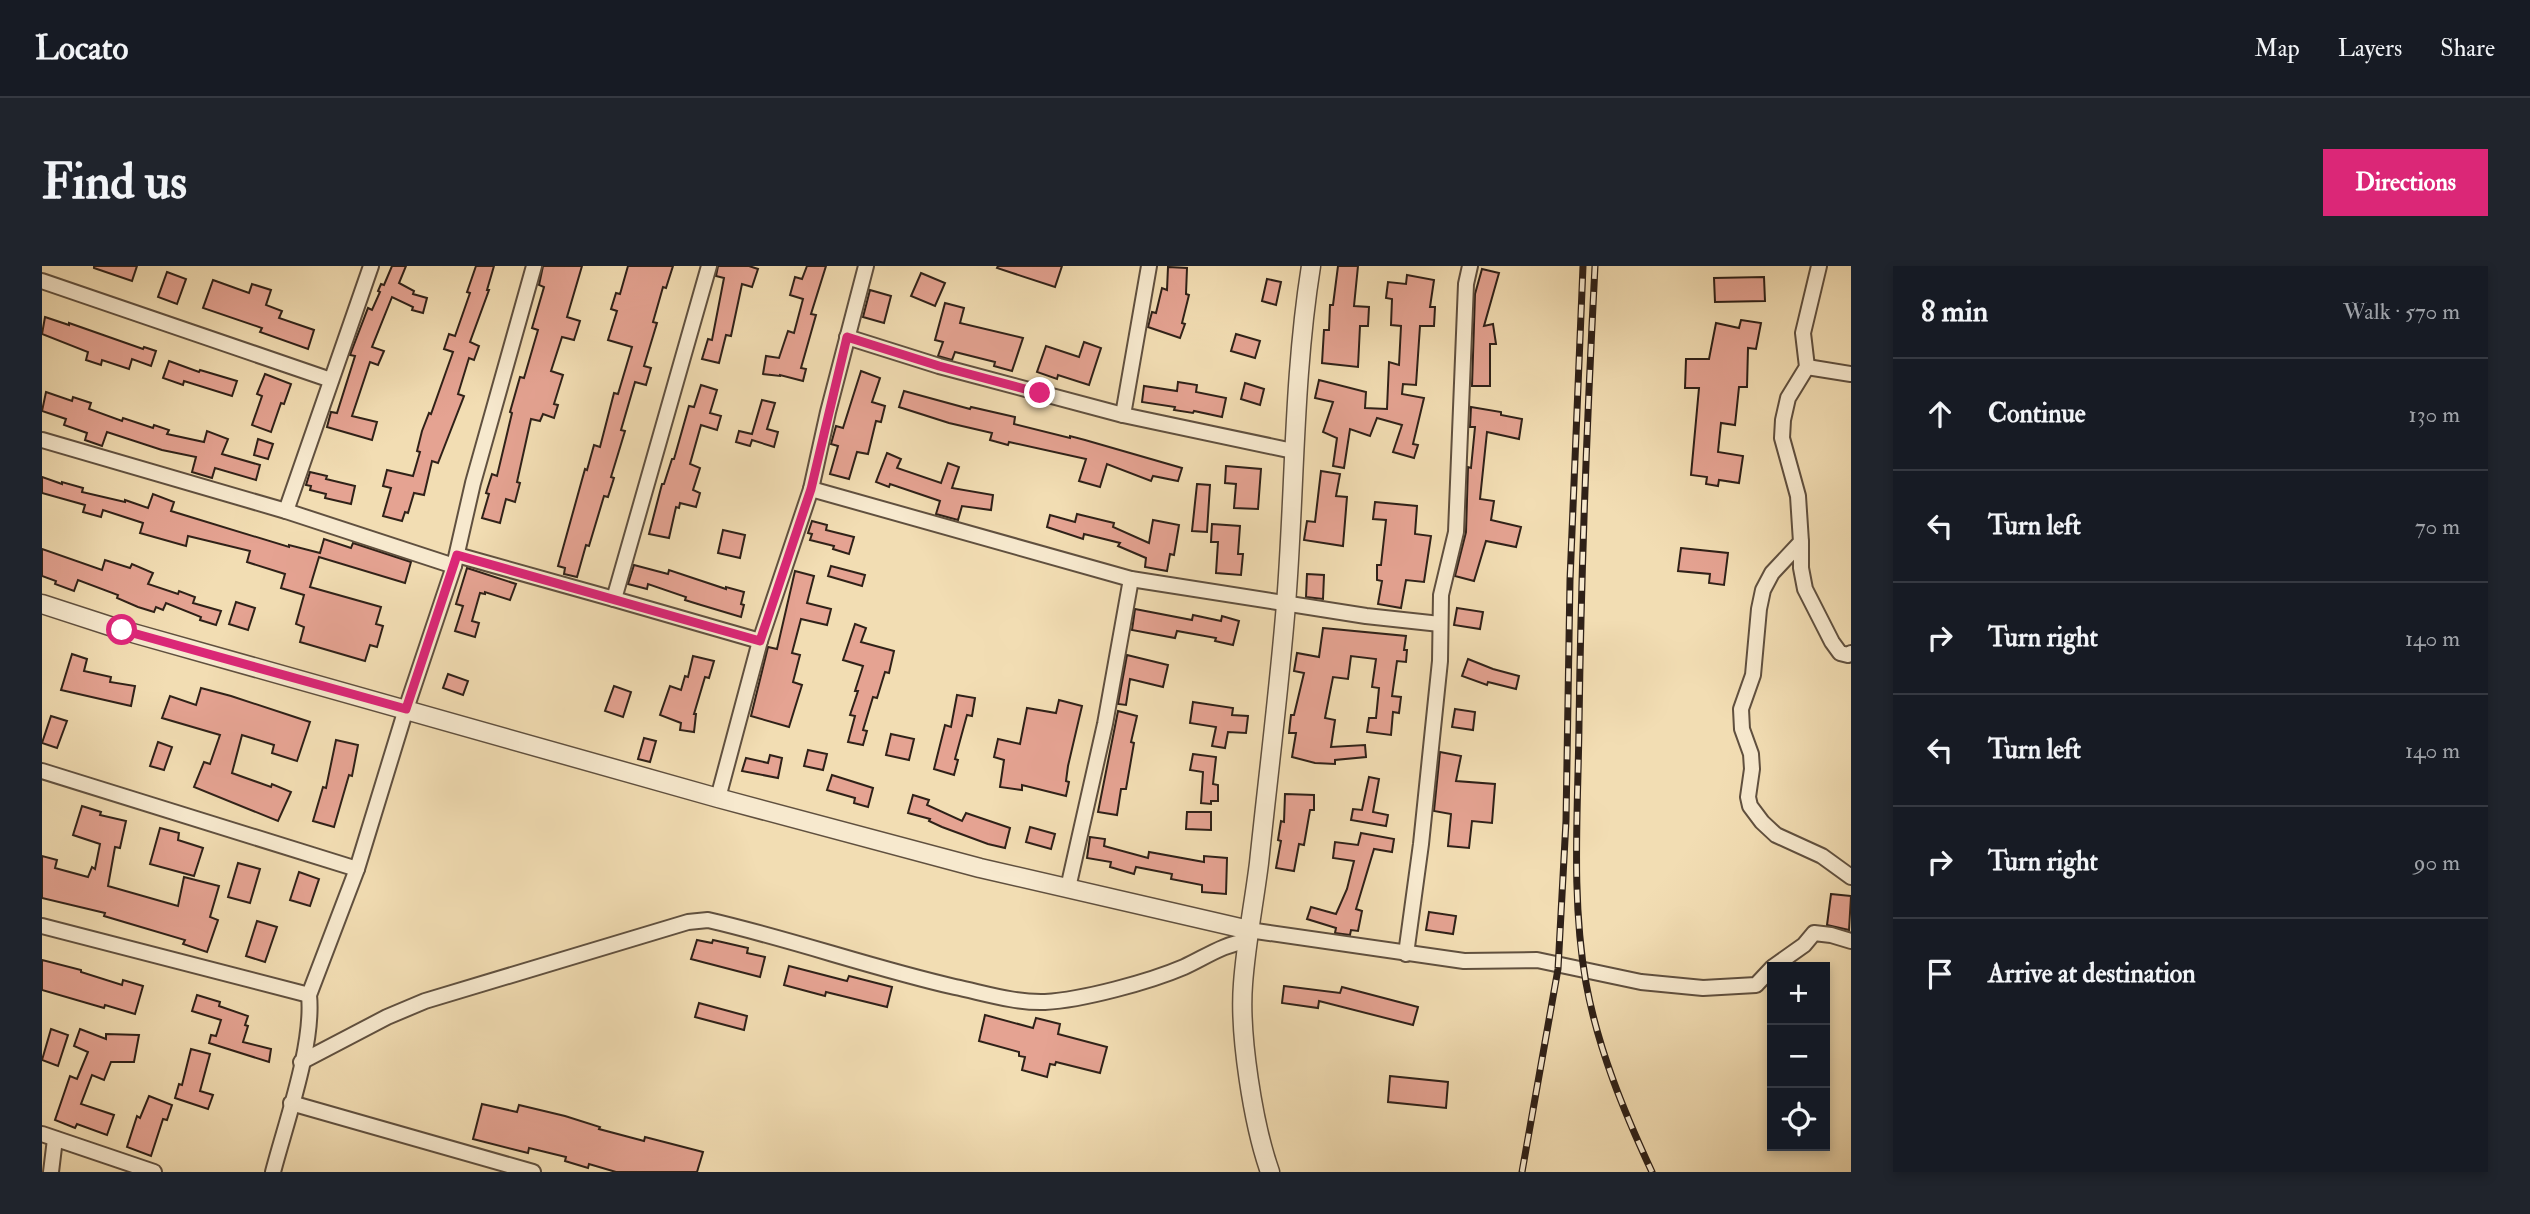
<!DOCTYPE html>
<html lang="en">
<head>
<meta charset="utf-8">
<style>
	body { margin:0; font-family:"IM FELL Double Pica",serif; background:#20242c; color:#f1f3f6 }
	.controls { position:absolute; right:21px; bottom:21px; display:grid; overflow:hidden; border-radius:0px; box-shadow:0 4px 10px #0003 }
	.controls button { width:63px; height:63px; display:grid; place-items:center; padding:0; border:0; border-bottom:2px solid #363941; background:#171b24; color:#f1f3f6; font:35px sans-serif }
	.stop { position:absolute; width:21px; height:21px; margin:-16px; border:5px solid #db2777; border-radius:50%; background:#fff }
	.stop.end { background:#db2777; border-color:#fff; box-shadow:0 2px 7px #0008 }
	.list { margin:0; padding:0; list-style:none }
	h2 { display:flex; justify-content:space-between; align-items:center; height:91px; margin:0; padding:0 28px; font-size:30px }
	h2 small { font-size:23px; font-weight:400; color:#9ea1a6 }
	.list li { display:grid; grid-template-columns:46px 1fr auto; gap:21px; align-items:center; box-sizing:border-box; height:112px; padding:0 28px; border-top:2px solid #363941 }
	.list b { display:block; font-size:26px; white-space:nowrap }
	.list em { font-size:23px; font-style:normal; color:#9ea1a6 }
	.icon { flex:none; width:38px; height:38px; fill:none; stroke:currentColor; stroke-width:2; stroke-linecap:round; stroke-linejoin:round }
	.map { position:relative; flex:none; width:1809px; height:906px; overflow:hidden; border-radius:0px }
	header { display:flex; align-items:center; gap:42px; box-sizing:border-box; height:98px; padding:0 35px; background:#171b24; border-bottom:2px solid #363941 }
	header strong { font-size:33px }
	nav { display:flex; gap:38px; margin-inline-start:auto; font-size:24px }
	.intro { display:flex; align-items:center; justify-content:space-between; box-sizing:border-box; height:168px; padding:0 42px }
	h1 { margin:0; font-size:49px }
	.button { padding:18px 32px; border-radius:0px; background:#db2777; color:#fff; font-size:24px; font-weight:700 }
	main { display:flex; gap:42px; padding:0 42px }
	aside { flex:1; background:#171b24; border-radius:0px; box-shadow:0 4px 10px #0003 }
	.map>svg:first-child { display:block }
	.building { fill:#e5a392; stroke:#2f2118; stroke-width:2 }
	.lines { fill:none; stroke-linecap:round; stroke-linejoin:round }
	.minor-casing { stroke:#60503f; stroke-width:18 }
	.tertiary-casing { stroke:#60503f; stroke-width:21 }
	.minor { stroke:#f7e9ce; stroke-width:14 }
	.tertiary { stroke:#f7e9ce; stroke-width:18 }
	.rail-casing { stroke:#2f2118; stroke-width:7 }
	.rail { stroke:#f7e9ce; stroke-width:4.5; stroke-dasharray:13; stroke-linecap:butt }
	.route { stroke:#db2777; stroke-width:9 }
</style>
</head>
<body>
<header>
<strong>Locato</strong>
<nav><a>Map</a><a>Layers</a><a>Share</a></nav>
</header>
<div class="intro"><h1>Find us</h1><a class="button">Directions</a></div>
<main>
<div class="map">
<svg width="1809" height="906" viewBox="0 0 1809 906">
	<rect width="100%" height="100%" fill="#f2ddb3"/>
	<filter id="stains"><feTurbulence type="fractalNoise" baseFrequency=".00286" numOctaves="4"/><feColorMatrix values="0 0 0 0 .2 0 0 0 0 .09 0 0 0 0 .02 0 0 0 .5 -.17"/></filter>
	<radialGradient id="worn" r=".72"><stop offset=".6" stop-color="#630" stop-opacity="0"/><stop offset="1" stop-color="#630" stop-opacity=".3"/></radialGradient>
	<g class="building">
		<polygon points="52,0 95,0 90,15 52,2"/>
		<polygon points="350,0 364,0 357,17 372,25 371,28 385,32 381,47 370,44 371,41 350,31 330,81 342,85 336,99 328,96 310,150 335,156 330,174 285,161 289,146 295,147 313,90 308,89 326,42 330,44 338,26 336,25 339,18 342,19"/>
		<polygon points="434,0 452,0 445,24 447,24 428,76 437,80 432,94 427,92 416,128 422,130 396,197 390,195 382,229 372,227 366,247 363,246 360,255 341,250 349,222 341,220 345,204 371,210 378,186 375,185 380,165 387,147 389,148 411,86 402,83 407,68 413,70 428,27 425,26"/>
		<polygon points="501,0 540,0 525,51 538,55 532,74 520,71 509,105 521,109 512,138 516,139 512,152 501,148 498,155 489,153 475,216 478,217 473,236 464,233 458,257 440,252 447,228 444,227 450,208 455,210 470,147 468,146 478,111 482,112 496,64 490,62 502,21 497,19"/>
		<polygon points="586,0 631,0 624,22 621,21 611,56 615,57 602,100 609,102 604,119 593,116 579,164 583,165 569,211 572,212 566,231 562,230 547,280 544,279 535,311 522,308 523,302 516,300 543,203 545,204 552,179 558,181 572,127 576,128 590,81 566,74 575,45 569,43 574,27 578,28"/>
		<polygon points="676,0 707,0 716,3 710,21 700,18 689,70 684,69 677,97 660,93 666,73 670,74 682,12 674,10"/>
		<polygon points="765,0 784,0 769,48 774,49 759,102 764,103 761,115 738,109 738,110 721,108 724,90 737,92 746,65 752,67 761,33 748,29 753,11 760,13"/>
		<polygon points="956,0 1020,0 1013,21 955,2"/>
		<polygon points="1296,0 1316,0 1312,40 1327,41 1326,60 1318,60 1316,101 1280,97 1282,64 1287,64 1288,39 1291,39"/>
		<polygon points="1126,1 1145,2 1144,28 1147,29 1140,57 1143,58 1138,72 1106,61 1110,46 1114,47 1120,22 1125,24"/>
		<polygon points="1440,3 1457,7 1442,60 1451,58 1454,78 1448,78 1448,120 1430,120 1433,28"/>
		<polygon points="125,6 144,13 135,38 116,31"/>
		<polygon points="879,7 903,17 893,40 869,30"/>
		<polygon points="1365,9 1392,14 1388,41 1393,41 1392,60 1378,60 1374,119 1361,118 1360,128 1382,132 1371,178 1376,179 1372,192 1351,186 1360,159 1335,152 1328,170 1308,163 1302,202 1291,200 1295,172 1281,166 1291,136 1273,132 1277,114 1324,126 1323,142 1345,143 1347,96 1357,99 1359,60 1349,59 1350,33 1344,32 1346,16 1364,18"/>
		<polygon points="1722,11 1723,35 1673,36 1672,12"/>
		<polygon points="1225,13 1239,16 1234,39 1220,35"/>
		<polygon points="171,14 207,27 210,18 229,24 224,39 240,45 237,52 272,64 266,83 218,66 220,62 161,42"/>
		<polygon points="828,24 849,30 842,57 821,51"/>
		<polygon points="903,37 922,42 918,57 981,72 970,105 952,100 953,96 913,86 910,94 896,90 901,76 893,74"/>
		<polygon points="3,51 27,59 27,57 101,83 102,81 114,85 109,100 90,93 87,103 60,94 59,99 44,94 46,86 0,68"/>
		<polygon points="1699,54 1719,57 1714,83 1706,82 1705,121 1697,121 1693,159 1679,157 1676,186 1701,190 1697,217 1677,214 1676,220 1664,218 1665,211 1649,209 1657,122 1643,122 1644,93 1667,93 1674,57 1697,62"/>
		<polygon points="1194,68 1218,75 1213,92 1189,85"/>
		<polygon points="1042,76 1059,82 1047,119 1016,109 1015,113 995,106 1004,80 1037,91"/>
		<polygon points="127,95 157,106 158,104 195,115 190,130 142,115 141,119 121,112"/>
		<polygon points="819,105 838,112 830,136 843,140 839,156 834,155 826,188 815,186 807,213 788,208 796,180 789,178 794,160 801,162"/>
		<polygon points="223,108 249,118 242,138 239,137 229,166 210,159 220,130 215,128"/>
		<polygon points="1136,116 1155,119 1154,126 1184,132 1180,151 1152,145 1151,147 1132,144 1133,141 1100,136 1102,120 1135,125"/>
		<polygon points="1203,117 1222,123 1218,139 1199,133"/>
		<polygon points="659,119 675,124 668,147 679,150 675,164 659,159 648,198 658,202 651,224 658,227 654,241 638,237 637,242 634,241 627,272 607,268 620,218 622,218 630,193 632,193 647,140 652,141"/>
		<polygon points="862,125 928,143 929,141 973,151 972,158 1028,172 1028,170 1043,174 1140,202 1136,215 1111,210 1109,215 1065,198 1058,221 1037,215 1044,193 967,176 966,179 948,174 950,167 907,157 857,141"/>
		<polygon points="4,126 30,135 31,131 49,137 47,143 80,155 81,152 111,162 112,159 127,164 125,168 162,176 165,165 186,173 180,188 218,199 214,214 173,202 170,212 150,206 154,191 120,184 65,166 60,180 43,174 45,167 22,159 24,153 0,145"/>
		<polygon points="720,134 733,137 725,163 736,166 732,181 710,174 708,180 694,176 697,165 710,168"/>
		<polygon points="1429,141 1459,146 1459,149 1480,153 1477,173 1445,166 1438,233 1452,235 1449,254 1479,261 1474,281 1444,275 1432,315 1413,310 1424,266 1426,201 1429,202 1433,161 1428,161"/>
		<polygon points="216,173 231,178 226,193 212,189"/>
		<polygon points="845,187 859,193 855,202 899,217 906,197 917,201 910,222 951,229 949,244 920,240 916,254 894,248 898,235 848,218 847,221 834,216"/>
		<polygon points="1184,200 1219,203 1216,243 1192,242 1194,218 1183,217"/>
		<polygon points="1279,205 1298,208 1294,230 1305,231 1301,280 1262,274 1265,255 1273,256"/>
		<polygon points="268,206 285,210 284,213 313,220 309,238 283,232 284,228 268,224 269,220 264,219"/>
		<polygon points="0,211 20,218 20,216 41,222 40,226 83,236 83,234 106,242 111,228 132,236 129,245 247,281 247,279 278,287 282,273 309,282 311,277 369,296 363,317 277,291 268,321 339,341 334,358 341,360 335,381 328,379 323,395 258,376 262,361 254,358 262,329 239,322 243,308 205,296 208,285 146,270 144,280 98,267 101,257 61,244 59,251 41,246 43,239 0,227"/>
		<polygon points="1155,218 1168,219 1165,266 1150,265"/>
		<polygon points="1333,236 1375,240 1373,268 1389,270 1382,316 1364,314 1359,342 1336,338 1340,315 1335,314 1335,299 1339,299 1344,254 1331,253"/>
		<polygon points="1035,248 1072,257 1071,261 1107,277 1111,254 1137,259 1132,289 1128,288 1125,305 1103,301 1104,292 1076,280 1078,277 1042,268 1041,273 1005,261 1008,249 1033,256"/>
		<polygon points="770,255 785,259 784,264 812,271 807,288 791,283 792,280 768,274 770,268 766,267"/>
		<polygon points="1170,258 1198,260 1196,288 1201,288 1199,309 1174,307 1176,276 1169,276"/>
		<polygon points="681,264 703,269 698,292 676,287"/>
		<polygon points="1639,282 1686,287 1682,319 1667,317 1668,308 1636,305"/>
		<polygon points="0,283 60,304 63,294 88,302 90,298 111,307 106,318 136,328 137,325 153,331 151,337 179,345 174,359 158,354 159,351 124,337 121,344 114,341 112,346 96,341 75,332 76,329 36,314 32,325 13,318 14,315 0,310"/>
		<polygon points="592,299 626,308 627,304 684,323 684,321 702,326 699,338 702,339 699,351 659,339 643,334 644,331 606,318 605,323 586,318"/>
		<polygon points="789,300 823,309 820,320 786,310"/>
		<polygon points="425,302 474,318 468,334 443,326 443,328 438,327 430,355 437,357 433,371 413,365 421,340 414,338"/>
		<polygon points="753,305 772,310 765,337 789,343 785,359 759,353 750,387 758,389 751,416 760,419 747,461 709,450 726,381 735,383"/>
		<polygon points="1265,308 1282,309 1281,333 1264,331"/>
		<polygon points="194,336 213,342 206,364 187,358"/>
		<polygon points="1415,342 1441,346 1438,363 1412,359"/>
		<polygon points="1093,343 1150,354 1151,349 1179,355 1180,350 1197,355 1191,379 1173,375 1174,372 1135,365 1133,372 1090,364"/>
		<polygon points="813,358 824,362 819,376 852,385 847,407 843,406 835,432 831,431 821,464 825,465 821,479 806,476 813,450 808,449 816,425 813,425 821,400 801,394"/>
		<polygon points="1281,362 1364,370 1362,384 1365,384 1364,396 1355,395 1350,430 1359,431 1357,447 1351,446 1349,469 1325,466 1327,452 1334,452 1337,422 1330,421 1334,393 1309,390 1306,413 1291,411 1283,452 1293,454 1289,481 1323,479 1324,491 1293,494 1293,498 1273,497 1250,491 1254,467 1247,467 1249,449 1252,449 1262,407 1252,405 1255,387 1277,391"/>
		<polygon points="30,388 45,393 42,405 69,411 68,416 93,420 89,440 19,424"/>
		<polygon points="1085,389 1126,399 1121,421 1088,413 1084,439 1076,438"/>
		<polygon points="651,390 672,395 667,412 663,411 652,448 654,448 652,466 638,464 639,457 618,449 628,420 639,424 643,410 646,411"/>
		<polygon points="1426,393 1451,403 1477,410 1474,423 1446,416 1445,419 1420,410"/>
		<polygon points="406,408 426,415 421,429 401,422"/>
		<polygon points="572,420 589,426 581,451 563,445"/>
		<polygon points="159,422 189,430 268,456 255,495 230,487 232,479 200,469 190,507 229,521 230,518 249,526 236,555 152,521 162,496 168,498 178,469 120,452 128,430 154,439"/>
		<polygon points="915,429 933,432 930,450 925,449 913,493 916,494 912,509 892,503 903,459 909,461"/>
		<polygon points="1017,434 1040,440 1026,500 1024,515 1027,516 1024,530 980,519 980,524 958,521 962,494 952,491 956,473 978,478 985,442 1014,447"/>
		<polygon points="1151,436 1191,442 1190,449 1206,450 1204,467 1186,466 1183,482 1170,480 1174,461 1148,457"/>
		<polygon points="1413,443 1433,446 1431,464 1410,461"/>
		<polygon points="1076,445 1095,450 1089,476 1092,477 1084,523 1079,523 1075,549 1056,546"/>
		<polygon points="9,450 25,455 15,482 0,477"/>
		<polygon points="849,468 872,473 867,494 844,489"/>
		<polygon points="602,472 614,475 608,496 596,493"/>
		<polygon points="294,474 316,479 310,510 307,509 292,561 271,555 281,521 284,522"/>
		<polygon points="116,476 130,481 122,504 108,500"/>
		<polygon points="766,484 785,488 781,504 762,500"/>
		<polygon points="1398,486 1419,490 1414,515 1453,518 1450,557 1430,555 1427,582 1406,580 1409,548 1392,545"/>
		<polygon points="1151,488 1174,491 1171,518 1176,519 1176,535 1169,535 1169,538 1159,537 1161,506 1148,504"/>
		<polygon points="728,489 740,492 736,512 700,505 704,492 726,497"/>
		<polygon points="790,509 831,522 826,541 812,537 813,532 785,524"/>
		<polygon points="1327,511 1337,513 1331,546 1346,549 1344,560 1309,554 1311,543 1320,544"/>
		<polygon points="1243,528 1272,529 1272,544 1268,544 1262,579 1257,578 1252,605 1234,602 1239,575 1236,574 1239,555 1242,556"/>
		<polygon points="871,529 887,534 885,539 920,555 924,547 968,562 963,582 946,578 900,561 887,555 888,553 866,547"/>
		<polygon points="40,540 59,546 58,549 84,555 78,582 73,581 66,620 136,640 142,611 177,620 168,651 176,654 165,686 141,678 143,674 62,650 63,647 0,632 0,590 15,594 13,602 46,611 50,601 53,603 58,578 31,569"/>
		<polygon points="1145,546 1169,546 1169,564 1144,563"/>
		<polygon points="988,561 1013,568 1009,583 984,576"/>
		<polygon points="118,562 137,567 136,574 161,582 152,610 108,598"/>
		<polygon points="1319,567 1352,573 1350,586 1332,583 1314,643 1320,645 1316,665 1309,664 1308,669 1293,667 1294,662 1265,653 1269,641 1294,648 1305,623 1312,595 1291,592 1293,576 1316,579"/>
		<polygon points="1048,571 1063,573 1062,580 1106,592 1107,586 1162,596 1162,590 1185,592 1184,628 1160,626 1160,619 1129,613 1130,608 1094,601 1092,608 1068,601 1069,596 1045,592"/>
		<polygon points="196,597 218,603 208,637 186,631"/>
		<polygon points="257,606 277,613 268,640 248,634"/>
		<polygon points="1789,628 1809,630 1807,664 1785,659"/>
		<polygon points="1387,646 1414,650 1411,668 1384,664"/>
		<polygon points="215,655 235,661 223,696 204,690"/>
		<polygon points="655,674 670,677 671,674 706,682 705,687 723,691 718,711 649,693"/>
		<polygon points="0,694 39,704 39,706 80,719 81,714 101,720 93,748 63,739 62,742 0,724"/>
		<polygon points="747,700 805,715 807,710 850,721 845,741 784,726 783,730 742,719"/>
		<polygon points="1242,720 1298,727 1300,721 1376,741 1371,759 1277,735 1276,742 1240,737"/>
		<polygon points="155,729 178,736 177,740 206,750 203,759 206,760 201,776 229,783 227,796 167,777 169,769 174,770 179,754 150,745"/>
		<polygon points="657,737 705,750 702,764 653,751"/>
		<polygon points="943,749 991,762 994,752 1018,758 1016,768 1065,781 1058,807 1014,796 1013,799 1008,798 1005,811 980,804 983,791 977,790 977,786 937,775"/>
		<polygon points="9,763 26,769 16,800 0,794"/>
		<polygon points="38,763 64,773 64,768 97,769 92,796 69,796 62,814 50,809 39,838 72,849 65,869 35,858 33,862 13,854 28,810 35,813 46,786 32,780"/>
		<polygon points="149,783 168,788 158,825 171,829 166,843 133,832 137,818 140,819"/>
		<polygon points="1348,810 1406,816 1404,842 1346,836"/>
		<polygon points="107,830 130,839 125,854 121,853 109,890 85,881 95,850 98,852"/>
		<polygon points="440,838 475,846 477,839 523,850 558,861 557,863 602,875 603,871 661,886 655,906 574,906 547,898 546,902 523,895 524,891 487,882 486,887 431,873"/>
	</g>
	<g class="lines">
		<g class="minor-casing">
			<g id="minor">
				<polyline points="667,0 572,333 718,375"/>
				<polyline points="1107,0 1081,149 1251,185"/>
				<polyline points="1777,0 1761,67 1765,101 1746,132 1741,154 1740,172 1756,230 1759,276 1730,307 1721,324 1717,343 1711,409 1699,443 1700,463 1709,488 1710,503 1706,531 1708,540 1720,556 1734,569 1780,590 1809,611"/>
				<polyline points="0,15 289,114"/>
				<polyline points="805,71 897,100 1081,149"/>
				<polyline points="1765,101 1809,108"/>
				<polyline points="0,174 244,245 329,0"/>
				<polyline points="769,223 1089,313 1324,350 1398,358"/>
				<polyline points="1759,276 1759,302 1763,323 1790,376 1798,387 1806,389 1809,387"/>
				<polyline points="415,289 572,333"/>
				<polyline points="412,300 431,217 492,0"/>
				<polyline points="0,505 315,603"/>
				<polyline points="676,532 718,375 769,223 786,146 824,0"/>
				<polyline points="1026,622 1063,458 1089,313"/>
				<polyline points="0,660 267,729"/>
				<polyline points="1207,664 1422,695 1495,694 1599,716 1661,722 1714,719 1730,702"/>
				<polyline points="1364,688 1379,578 1398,395 1399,329 1414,266 1424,18 1428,0"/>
				<polyline points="1731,701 1762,679 1772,667 1789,669 1809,675"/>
				<path d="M 259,796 L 345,751 L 383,735 L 646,656 L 666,654 C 749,673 830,702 913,721 C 942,727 973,737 1003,736 C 1040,734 1107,716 1142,701 C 1164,691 1181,678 1206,675"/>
				<polyline points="249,837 491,906"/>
				<polyline points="0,868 112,906"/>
				<polyline points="9,906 13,873"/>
				<path d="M 231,906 C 244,856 272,779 267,729 L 315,603 L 364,443 L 412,300 L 244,245"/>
			</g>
		</g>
		<g class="tertiary-casing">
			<g id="tertiary">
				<polyline points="0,338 80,364 676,532 938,602 1207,664"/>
				<path d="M 1228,906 C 1211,858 1197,768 1201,718 C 1204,677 1212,637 1217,597 C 1226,511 1237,425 1244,338 C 1253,226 1251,112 1269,0"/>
			</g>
		</g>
		<use href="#minor" class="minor"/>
		<use href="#tertiary" class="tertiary"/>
		<g class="rail-casing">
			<g id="rail">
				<path d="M 1553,0 C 1545,153 1539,306 1537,459 C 1536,545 1529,632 1544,717 C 1556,783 1582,846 1610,906"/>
				<polyline points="1480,906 1516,703 1524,555 1528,314 1541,0"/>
			</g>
		</g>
		<use href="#rail" class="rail"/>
	</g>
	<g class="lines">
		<polyline class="route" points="80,364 364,443 415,289 718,375 769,223 805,71 897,100 998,127"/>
	</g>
	<rect width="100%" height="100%" filter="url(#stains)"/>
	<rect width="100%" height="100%" fill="url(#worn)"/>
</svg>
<div class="controls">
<button>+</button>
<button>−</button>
<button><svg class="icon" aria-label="locate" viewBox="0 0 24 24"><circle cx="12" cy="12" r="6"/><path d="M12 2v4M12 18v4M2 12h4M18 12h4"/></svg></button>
</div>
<div class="stop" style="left:80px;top:364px"></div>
<div class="stop end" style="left:998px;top:127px"></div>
</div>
<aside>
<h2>8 min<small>Walk · 570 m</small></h2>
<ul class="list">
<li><svg class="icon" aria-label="ahead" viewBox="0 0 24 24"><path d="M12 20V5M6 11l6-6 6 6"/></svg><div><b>Continue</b></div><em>130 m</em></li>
<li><svg class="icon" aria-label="left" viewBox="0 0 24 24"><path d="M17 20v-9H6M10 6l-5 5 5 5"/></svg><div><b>Turn left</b></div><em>70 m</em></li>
<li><svg class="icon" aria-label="right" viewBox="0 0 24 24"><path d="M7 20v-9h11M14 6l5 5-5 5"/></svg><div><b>Turn right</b></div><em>140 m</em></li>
<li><svg class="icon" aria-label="left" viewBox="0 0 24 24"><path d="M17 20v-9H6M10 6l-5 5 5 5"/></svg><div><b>Turn left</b></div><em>140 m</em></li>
<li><svg class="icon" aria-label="right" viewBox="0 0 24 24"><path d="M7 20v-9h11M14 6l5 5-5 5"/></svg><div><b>Turn right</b></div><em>90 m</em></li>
<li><svg class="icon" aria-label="arrive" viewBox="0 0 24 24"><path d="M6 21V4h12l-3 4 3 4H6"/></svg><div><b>Arrive at destination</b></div></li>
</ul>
</aside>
</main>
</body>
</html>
